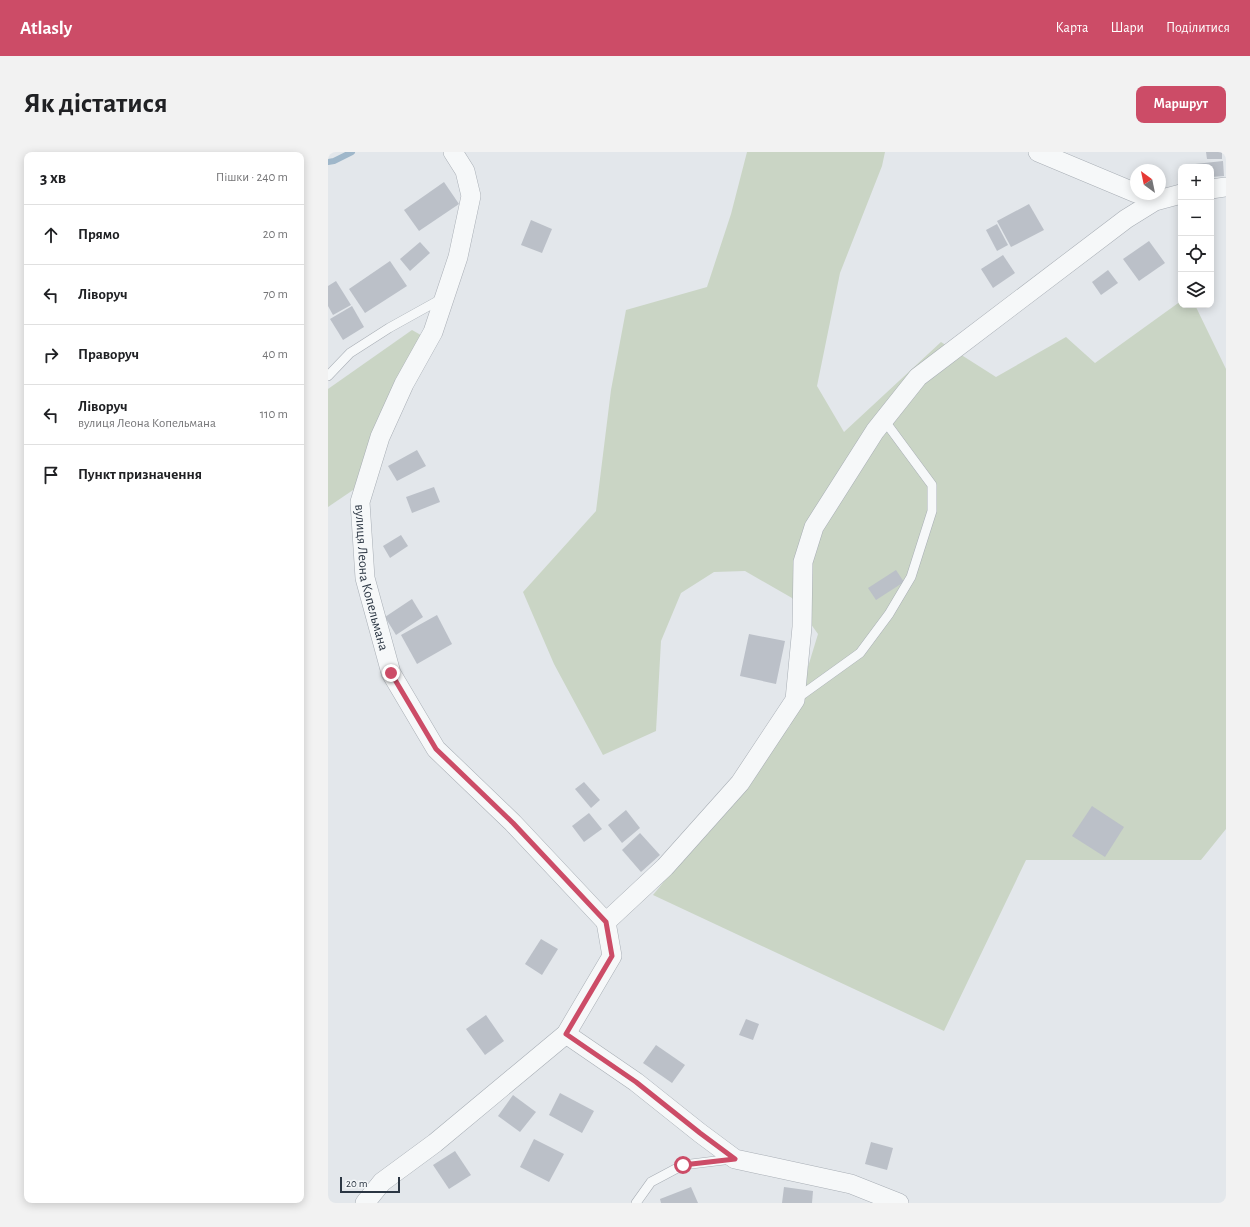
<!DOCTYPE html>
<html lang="uk">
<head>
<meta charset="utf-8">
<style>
	body { margin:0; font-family:"Alegreya Sans",sans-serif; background:#f2f2f2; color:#202124 }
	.controls { position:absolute; right:12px; top:12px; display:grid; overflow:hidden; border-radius:8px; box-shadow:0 2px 10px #0003 }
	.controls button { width:36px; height:36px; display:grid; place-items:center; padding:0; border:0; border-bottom:1px solid #e0e0e0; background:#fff; color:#202124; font:20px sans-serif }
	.compass { position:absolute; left:802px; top:12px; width:36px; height:36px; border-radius:50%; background:#fff; box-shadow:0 2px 10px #0003; rotate:327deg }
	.scale { position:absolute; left:12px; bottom:10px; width:60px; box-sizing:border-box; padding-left:4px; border:2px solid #2b3643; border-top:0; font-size:11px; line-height:14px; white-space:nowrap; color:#2b3643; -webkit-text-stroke:3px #f3f6f8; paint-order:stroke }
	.stop { position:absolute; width:12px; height:12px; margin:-9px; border:3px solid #cc4c67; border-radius:50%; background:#fff }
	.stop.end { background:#cc4c67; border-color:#fff; box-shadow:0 1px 4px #0008 }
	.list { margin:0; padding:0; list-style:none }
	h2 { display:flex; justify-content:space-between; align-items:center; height:52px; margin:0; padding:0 16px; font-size:17px }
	h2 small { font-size:13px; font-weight:400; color:#757577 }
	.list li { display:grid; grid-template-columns:26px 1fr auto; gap:12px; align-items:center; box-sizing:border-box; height:60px; padding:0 16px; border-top:1px solid #e0e0e0 }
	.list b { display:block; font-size:15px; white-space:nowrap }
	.list p { margin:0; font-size:13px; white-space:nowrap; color:#757577 }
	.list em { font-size:13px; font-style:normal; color:#757577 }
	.icon { flex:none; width:22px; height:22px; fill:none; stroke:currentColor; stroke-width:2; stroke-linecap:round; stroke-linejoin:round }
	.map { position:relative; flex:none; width:898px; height:1051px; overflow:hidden; border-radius:8px }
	header { display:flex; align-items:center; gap:24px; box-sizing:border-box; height:56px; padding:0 20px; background:#cc4c67; color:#fff }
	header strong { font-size:19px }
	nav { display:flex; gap:22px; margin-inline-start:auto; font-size:14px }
	.intro { display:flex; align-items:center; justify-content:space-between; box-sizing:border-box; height:96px; padding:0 24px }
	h1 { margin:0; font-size:28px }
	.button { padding:10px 18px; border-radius:8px; background:#cc4c67; color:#fff; font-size:14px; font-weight:700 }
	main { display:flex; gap:24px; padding:0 24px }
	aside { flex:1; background:#fff; border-radius:8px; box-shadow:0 2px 10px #0003 }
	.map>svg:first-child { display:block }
	.green { fill:#cad5c5 }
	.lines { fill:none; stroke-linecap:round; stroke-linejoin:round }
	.stream { stroke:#9fb7ca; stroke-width:6 }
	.building { fill:#bbc0c8 }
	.lane-casing { stroke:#a8aeb5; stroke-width:10 }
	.street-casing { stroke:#a8aeb5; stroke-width:20 }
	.lane { stroke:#f6f8f9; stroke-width:9 }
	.street { stroke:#f6f8f9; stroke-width:19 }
	.route { stroke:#cc4c67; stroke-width:5 }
	.labels { text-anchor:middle; stroke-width:3.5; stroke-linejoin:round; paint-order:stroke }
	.street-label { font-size:14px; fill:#2b3643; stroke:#f3f6f8 }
</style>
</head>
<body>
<header>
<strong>Atlasly</strong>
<nav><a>Карта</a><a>Шари</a><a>Поділитися</a></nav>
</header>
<div class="intro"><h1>Як дістатися</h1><a class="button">Маршрут</a></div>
<main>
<aside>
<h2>3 хв<small>Пішки · 240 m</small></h2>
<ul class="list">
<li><svg class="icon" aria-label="ahead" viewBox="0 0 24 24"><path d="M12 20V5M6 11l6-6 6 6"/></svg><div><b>Прямо</b></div><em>20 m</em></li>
<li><svg class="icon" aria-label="left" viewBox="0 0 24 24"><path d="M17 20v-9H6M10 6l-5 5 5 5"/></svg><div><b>Ліворуч</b></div><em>70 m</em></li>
<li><svg class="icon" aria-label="right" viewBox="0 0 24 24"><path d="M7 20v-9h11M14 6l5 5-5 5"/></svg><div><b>Праворуч</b></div><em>40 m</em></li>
<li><svg class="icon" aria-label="left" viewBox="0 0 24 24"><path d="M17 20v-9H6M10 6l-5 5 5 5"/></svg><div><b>Ліворуч</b><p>вулиця Леона Копельмана</p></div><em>110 m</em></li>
<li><svg class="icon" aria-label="arrive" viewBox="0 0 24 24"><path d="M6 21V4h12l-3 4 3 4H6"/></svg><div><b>Пункт призначення</b></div></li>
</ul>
</aside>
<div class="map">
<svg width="898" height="1051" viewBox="0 0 898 1051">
	<rect width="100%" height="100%" fill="#e3e7eb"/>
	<g class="green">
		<polygon points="419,0 557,0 554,14 512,121 489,234 516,280 613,190 668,225 738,185 767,211 853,149 853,153 867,153 898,217 898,677 873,708 698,708 616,879 325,743 462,574 490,482 464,446 417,419 386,420 353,441 333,489 328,579 275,603 226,512 195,440 268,359 283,238 298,158 379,135 403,62"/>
		<polygon points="84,178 98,186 28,336 0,355 0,237"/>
	</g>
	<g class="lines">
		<polyline class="stream" points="0,10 6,9 24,0"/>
	</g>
	<g class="building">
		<polygon points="878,0 894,0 894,7 879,7"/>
		<polygon points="895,9 896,24 883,25 883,15 867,15 867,12"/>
		<polygon points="116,30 131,52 91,79 76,58"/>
		<polygon points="701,52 716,78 683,95 669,69"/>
		<polygon points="203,68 224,77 214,101 193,93"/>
		<polygon points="669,72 680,93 669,99 658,78"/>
		<polygon points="821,89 837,111 811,129 795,107"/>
		<polygon points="92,90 102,101 82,119 72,107"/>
		<polygon points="675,103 687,121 665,136 653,117"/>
		<polygon points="62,109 79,134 37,161 21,137"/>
		<polygon points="780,118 790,131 773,143 764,130"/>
		<polygon points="8,129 23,153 5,163 0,154 0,134"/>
		<polygon points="24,154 36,175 15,188 2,167"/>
		<polygon points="89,298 98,314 69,329 60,314"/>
		<polygon points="106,335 112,350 84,361 78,345"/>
		<polygon points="73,383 80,394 62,406 55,394"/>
		<polygon points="568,418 576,430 548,448 540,436"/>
		<polygon points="84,447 95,465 68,483 57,465"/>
		<polygon points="109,463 124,492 89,512 73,483"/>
		<polygon points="421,482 457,489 448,532 412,524"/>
		<polygon points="256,630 272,648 263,656 247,637"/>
		<polygon points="764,654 796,675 777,705 744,684"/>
		<polygon points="298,658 312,676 294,691 280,673"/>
		<polygon points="261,661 274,677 256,690 244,674"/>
		<polygon points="312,681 332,703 313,720 294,698"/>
		<polygon points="213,787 230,797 214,823 197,812"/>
		<polygon points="158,863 176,889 157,903 138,877"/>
		<polygon points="418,867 431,872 425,888 411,883"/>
		<polygon points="328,893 357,913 344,931 315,911"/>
		<polygon points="232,941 266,959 254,981 221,963"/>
		<polygon points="185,943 208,960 192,980 170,964"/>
		<polygon points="206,987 236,1002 221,1030 192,1015"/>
		<polygon points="543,990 565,996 559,1018 537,1012"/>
		<polygon points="127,999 143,1023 121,1037 105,1013"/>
		<polygon points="363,1035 370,1051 333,1051 332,1047"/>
		<polygon points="456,1035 485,1039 484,1051 454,1051"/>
	</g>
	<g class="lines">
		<g class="lane-casing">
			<g id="lane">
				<polyline points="0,224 22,201 61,176 115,146"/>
				<polyline points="468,547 532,501 561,462 583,425 604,359 604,333 556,268"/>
				<polyline points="308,1051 323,1030 355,1013 404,1007"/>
			</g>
		</g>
		<g class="street-casing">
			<g id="street">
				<path id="s1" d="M 125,0 L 137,19 L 143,44 L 130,105 L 105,180 L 76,232 L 52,285 L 32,350 L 37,426 L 63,521 L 108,597 L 185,671 L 278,770"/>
				<polyline points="710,0 808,41"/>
				<polyline points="883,37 898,35"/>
				<polyline points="278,770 337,715 412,631 467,548 474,475 475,410 486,375 547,279 590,225 798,67 827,49 853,42"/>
				<polyline points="238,882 308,930 372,981 407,1007 523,1032 571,1051"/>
				<polyline points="37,1051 54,1030 107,991 238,882 284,804 278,770"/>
			</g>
		</g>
		<use href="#lane" class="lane"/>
		<use href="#street" class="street"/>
	</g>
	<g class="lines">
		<polyline class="route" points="63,521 108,597 185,671 278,770 284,804 238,882 308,930 372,981 407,1007 355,1013"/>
	</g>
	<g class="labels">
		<g class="street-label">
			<text dy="5" stroke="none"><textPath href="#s1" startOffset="452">вулиця Леона Копельмана</textPath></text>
		</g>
	</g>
</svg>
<div class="controls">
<button>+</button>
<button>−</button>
<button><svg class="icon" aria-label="locate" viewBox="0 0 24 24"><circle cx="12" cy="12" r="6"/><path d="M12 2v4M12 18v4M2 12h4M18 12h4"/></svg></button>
<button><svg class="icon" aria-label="layers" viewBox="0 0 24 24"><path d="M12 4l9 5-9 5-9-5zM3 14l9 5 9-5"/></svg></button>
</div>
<svg class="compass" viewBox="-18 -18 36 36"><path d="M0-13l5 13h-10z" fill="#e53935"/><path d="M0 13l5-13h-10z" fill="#757577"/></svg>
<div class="scale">20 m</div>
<div class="stop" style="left:355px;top:1013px"></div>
<div class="stop end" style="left:63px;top:521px"></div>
</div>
</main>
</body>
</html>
